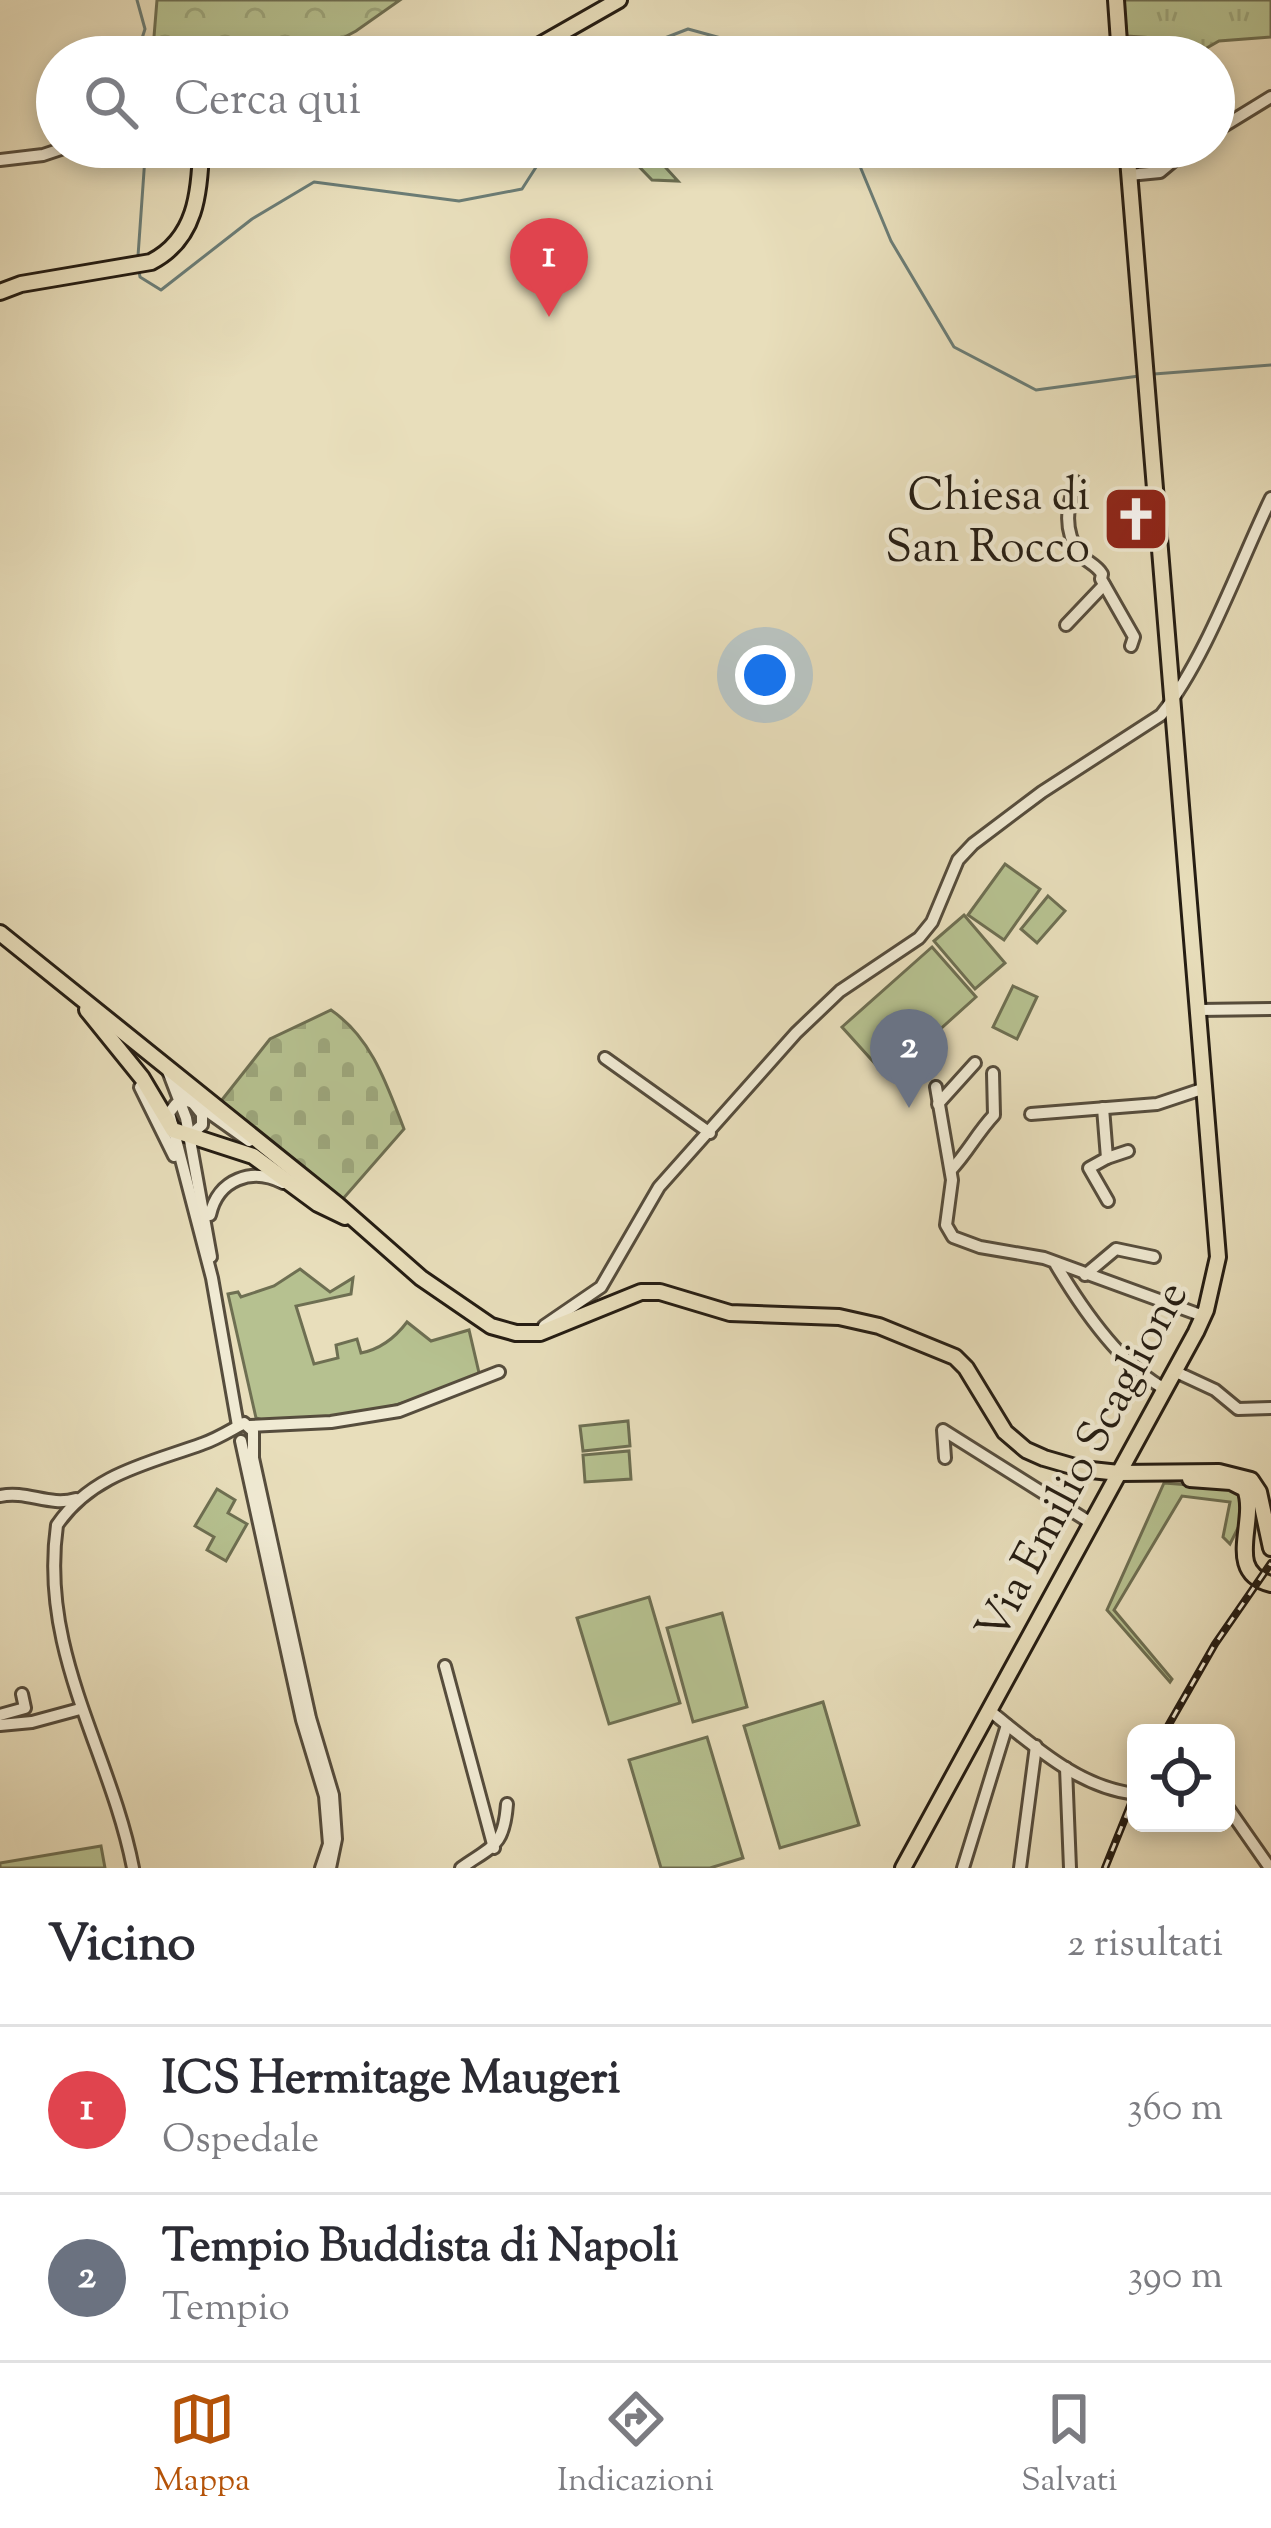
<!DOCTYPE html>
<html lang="it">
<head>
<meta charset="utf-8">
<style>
	body { margin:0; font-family:"Sorts Mill Goudy",serif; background:#f7f7f7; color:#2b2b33 }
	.controls { position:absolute; right:36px; bottom:36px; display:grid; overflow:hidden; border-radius:18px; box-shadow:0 6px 18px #0003 }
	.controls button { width:108px; height:108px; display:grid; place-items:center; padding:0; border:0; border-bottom:3px solid #e1e1e2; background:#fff; color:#2b2b33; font:60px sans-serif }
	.you { position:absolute; left:765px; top:675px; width:42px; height:42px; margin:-30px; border:9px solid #fff; border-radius:50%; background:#1a73e8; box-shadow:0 0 0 18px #1a73e833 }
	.badge { display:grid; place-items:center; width:78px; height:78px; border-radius:50%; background:#b45309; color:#fff; font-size:39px; font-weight:700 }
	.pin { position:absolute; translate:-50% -99px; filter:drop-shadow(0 3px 6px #0008) }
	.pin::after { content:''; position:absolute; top:63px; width:42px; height:36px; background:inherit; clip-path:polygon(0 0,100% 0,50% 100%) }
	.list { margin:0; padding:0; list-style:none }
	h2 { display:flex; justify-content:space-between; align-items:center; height:156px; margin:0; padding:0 48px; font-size:51px }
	h2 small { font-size:39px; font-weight:400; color:#7c7c81 }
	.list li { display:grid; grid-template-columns:78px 1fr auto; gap:36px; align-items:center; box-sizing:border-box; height:168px; padding:0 48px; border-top:3px solid #e1e1e2 }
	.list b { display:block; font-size:45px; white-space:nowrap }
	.list p { margin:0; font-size:39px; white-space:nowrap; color:#7c7c81 }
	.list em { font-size:39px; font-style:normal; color:#7c7c81 }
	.icon { flex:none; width:66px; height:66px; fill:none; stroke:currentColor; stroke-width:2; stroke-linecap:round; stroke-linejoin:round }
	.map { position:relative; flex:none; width:1271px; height:1868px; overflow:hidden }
	.search { position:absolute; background:#fff; box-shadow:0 6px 18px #0003; left:36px; right:36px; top:36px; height:132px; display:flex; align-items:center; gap:30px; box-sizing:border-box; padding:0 42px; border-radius:66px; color:#7c7c81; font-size:45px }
	.sheet { height:492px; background:#fff }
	nav { display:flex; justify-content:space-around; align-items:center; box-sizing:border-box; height:168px; border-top:3px solid #e1e1e2; background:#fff; font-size:33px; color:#7c7c81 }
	nav a { display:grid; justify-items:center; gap:6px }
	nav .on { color:#b45309 }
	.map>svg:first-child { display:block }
	.green { fill:#b6c190; stroke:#6e6f52; stroke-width:3 }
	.forest { fill:url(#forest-crowns); stroke:#6e6f52; stroke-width:3 }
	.cemetery { fill:url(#cemetery-stones); stroke:#6e6f52; stroke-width:3 }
	.park { fill:url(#park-tufts); stroke:#6e6f52; stroke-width:3 }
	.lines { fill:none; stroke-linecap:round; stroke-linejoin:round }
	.stream { stroke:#6b7c75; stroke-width:3 }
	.minor-casing { stroke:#564d3d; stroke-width:16 }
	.major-casing { stroke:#251d13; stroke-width:20 }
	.minor { stroke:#f0ead3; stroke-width:10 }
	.major { stroke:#e8debb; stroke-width:14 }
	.rail-casing { stroke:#251d13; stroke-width:8 }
	.rail { stroke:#f0ead3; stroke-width:3; stroke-dasharray:9; stroke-linecap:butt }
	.labels { text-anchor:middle; stroke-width:9; stroke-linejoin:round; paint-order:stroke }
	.poi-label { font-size:45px; fill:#251d13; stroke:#f0ead3; text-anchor:end }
	.street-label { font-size:45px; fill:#251d13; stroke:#f0ead3 }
</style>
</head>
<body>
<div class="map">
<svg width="1271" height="1868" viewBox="0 0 1271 1868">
	<defs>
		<pattern id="forest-crowns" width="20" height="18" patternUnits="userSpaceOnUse" patternTransform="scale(3)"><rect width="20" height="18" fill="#b6c190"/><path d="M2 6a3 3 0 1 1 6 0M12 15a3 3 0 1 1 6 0" fill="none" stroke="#9ca57b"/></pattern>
		<pattern id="cemetery-stones" width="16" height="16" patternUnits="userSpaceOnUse" patternTransform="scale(3)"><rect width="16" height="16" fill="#b6c190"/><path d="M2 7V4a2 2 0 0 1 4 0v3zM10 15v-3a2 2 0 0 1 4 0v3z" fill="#9ca57b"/></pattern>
		<pattern id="park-tufts" width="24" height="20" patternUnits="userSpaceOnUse" patternTransform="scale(3)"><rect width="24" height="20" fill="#b6c190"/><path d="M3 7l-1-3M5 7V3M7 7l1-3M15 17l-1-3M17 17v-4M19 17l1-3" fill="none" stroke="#9ca57b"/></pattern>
	</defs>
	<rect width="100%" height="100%" fill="#e8debb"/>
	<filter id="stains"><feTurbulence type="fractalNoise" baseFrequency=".00167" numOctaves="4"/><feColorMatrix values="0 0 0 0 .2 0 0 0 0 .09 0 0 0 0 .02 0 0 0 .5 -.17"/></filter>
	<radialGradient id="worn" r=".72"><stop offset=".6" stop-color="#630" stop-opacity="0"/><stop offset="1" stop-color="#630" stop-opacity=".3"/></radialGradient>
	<g class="green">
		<polygon points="620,147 652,147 656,157 678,181 652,180"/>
		<polygon points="1005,864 1040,889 1004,940 968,915"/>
		<polygon points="1048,896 1065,911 1037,943 1021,929"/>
		<polygon points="964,915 1005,963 975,989 934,941"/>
		<polygon points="932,947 976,997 887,1077 842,1027"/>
		<polygon points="1013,986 1037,997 1017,1039 993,1027"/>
		<path d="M 300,1269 L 330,1292 L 353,1278 L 351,1294 L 296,1306 L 314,1364 L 338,1358 L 336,1345 L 357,1339 L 361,1353 C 381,1349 395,1338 407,1322 L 431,1341 L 469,1330 L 480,1377 C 429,1397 307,1437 256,1418 L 228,1294 L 238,1292 L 241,1297 L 274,1286 Z"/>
		<polygon points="628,1421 630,1446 583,1451 580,1426"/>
		<polygon points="629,1451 631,1479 585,1482 583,1455"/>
		<polygon points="1164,1483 1229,1488 1240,1496 1239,1526 1230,1544 1223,1537 1230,1502 1182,1496 1114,1610 1172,1679 1170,1682 1107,1610"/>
		<polygon points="217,1489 235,1500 228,1513 247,1524 226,1561 207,1550 214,1537 195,1526"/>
		<polygon points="649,1597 680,1703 609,1724 577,1618"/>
		<polygon points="722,1613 747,1707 693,1722 667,1628"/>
		<polygon points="823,1702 859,1825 780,1848 744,1726"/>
		<polygon points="707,1737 743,1858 710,1868 661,1868 629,1760"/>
		<polygon points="101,1846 105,1868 0,1868 0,1863"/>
	</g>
	<polygon class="forest" points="157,0 400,0 356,31 307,57 162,57 153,49"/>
	<path class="cemetery" d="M 331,1010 C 372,1038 387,1085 404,1129 L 342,1200 L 221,1101 L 270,1039 Z"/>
	<polygon class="park" points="1123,0 1271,0 1271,37 1219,41 1191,57 1169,57 1167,39 1127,36"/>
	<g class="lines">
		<g class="stream">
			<polyline points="136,57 145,29 137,0"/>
			<polyline points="616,57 688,29 761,49 768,57"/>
			<polyline points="852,147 891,241 954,347 1036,390 1139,376"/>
			<polyline points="138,256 145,157 141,147"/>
			<polyline points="139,271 140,277 161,290 252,219 314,182 459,201 522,189 549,147"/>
			<polyline points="1154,374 1271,365"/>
		</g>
		<g class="minor-casing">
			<g id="minor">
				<polyline points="1214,132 1271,97"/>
				<polyline points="0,160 43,155 67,147"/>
				<polyline points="1129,175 1160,172 1190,147"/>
				<path d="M 1076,482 C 1067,506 1063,530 1079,553 C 1086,562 1096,564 1102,574 L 1101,579 L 1134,637 L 1131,646"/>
				<polyline points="1066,625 1104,585"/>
				<polyline points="1199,1010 1271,1009"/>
				<polyline points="605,1058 710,1133"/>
				<polyline points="168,1071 186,1118 211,1257"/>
				<polyline points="177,1083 202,1114 202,1125 189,1136"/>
				<polyline points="140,1087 174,1156"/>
				<polyline points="936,1087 952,1180 946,1225 953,1237 980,1247 1044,1258 1203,1316"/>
				<polyline points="938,1104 975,1063"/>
				<polyline points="1103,1108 1107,1158 1089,1168 1108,1201"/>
				<polyline points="1031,1114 1157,1104 1205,1088"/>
				<polyline points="1107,1158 1128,1151"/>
				<path d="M 951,1170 C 968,1152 977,1133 994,1115 L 993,1073"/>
				<path d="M 210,1215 C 218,1179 252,1167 283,1183"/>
				<path d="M 1056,1265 C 1081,1307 1120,1365 1165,1389"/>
				<polyline points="1085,1275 1116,1249 1154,1257"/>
				<path d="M 544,1326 L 601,1287 L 659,1187 L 796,1033 L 840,991 L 919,938 L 932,922 L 958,860 L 973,844 L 1042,792 L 1161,715 C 1206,659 1239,564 1271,498"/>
				<polyline points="1174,1371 1215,1390 1238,1409 1271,1408"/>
				<polyline points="238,1426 212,1278 169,1113 176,1104 187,1101 197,1104 249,1141"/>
				<polyline points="250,1426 331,1422 399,1411 499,1372"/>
				<polyline points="241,1441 302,1720 325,1796 329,1844 321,1868"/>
				<polyline points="945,1458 943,1430 1091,1523"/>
				<path d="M 0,1496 C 27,1490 49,1507 76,1499"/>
				<polyline points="445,1666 494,1848"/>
				<path d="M 990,1711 C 1033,1745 1079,1788 1136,1794"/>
				<polyline points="0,1715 25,1708 22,1694"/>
				<polyline points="0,1725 32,1722 80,1709"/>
				<polyline points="1066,1768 1070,1868"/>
				<polyline points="1226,1805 1270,1868"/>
				<path d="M 133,1868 C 110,1750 39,1653 57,1525 C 92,1474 147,1464 202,1444 C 217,1439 231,1430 244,1423 L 253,1431 L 253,1458 L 310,1718 L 333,1795 L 336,1839 L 330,1868"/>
				<path d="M 461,1868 C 492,1846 504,1847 507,1804"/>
				<polyline points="963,1868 1007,1725"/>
				<polyline points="1020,1868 1036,1746"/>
			</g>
		</g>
		<g class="major-casing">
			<g id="major">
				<polyline points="1116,0 1120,57"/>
				<polyline points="519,57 619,0"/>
				<path d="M 0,292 L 21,284 L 151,262 C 196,239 200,192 201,147"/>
				<polyline points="0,933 338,1205 421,1278 491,1326 516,1333 540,1333 641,1292 660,1292 730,1313 839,1317 879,1326 955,1357 966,1368 1005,1432 1026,1450 1044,1458 1082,1469 1119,1473 1219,1472 1251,1480 1259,1492 1271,1548"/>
				<polyline points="87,1010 142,1078 173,1130 253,1156 318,1204 345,1217"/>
				<path d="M 1190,1479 L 1231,1482 L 1245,1489 C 1258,1521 1223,1572 1271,1584"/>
				<polyline points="903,1868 1196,1332 1206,1310 1218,1257 1127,147"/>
			</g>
		</g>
		<use href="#minor" class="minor"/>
		<use href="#major" class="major"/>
		<g class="rail-casing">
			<g id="rail">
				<polyline points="1164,1733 1215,1644 1271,1563"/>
				<polyline points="1105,1868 1136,1791"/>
			</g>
		</g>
		<use href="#rail" class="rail"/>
	</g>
	<defs>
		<g id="church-square" transform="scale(3.45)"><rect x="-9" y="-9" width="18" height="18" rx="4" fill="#8f2418" stroke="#f0ead3"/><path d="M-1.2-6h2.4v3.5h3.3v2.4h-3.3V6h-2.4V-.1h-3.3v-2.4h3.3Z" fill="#fff"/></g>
	</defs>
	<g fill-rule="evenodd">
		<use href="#church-square" x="1136" y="519"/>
	</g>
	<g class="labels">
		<g class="poi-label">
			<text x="1090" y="509">Chiesa di<tspan x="1090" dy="52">San Rocco</tspan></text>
		</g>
		<g class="street-label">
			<text transform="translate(1080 1460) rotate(-62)" y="16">Via Emilio Scaglione</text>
		</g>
	</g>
	<rect width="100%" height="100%" filter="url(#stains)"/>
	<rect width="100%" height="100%" fill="url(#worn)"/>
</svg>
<div class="controls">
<button><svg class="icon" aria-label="locate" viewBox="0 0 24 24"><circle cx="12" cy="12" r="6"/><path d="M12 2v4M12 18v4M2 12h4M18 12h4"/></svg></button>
</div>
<div class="you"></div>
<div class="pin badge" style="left:549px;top:317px;background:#e0444e">1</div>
<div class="pin badge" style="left:909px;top:1108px;background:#6b7280">2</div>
<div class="search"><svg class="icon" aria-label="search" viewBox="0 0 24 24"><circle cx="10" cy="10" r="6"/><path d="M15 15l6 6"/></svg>Cerca qui</div>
</div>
<section class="sheet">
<h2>Vicino<small>2 risultati</small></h2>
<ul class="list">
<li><span class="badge" style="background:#e0444e">1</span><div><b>ICS Hermitage Maugeri</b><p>Ospedale</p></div><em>360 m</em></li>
<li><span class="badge" style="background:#6b7280">2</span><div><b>Tempio Buddista di Napoli</b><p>Tempio</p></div><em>390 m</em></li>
</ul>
</section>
<nav>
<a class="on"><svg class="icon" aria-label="map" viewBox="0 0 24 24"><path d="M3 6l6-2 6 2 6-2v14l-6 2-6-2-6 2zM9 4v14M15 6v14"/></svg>Mappa</a>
<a><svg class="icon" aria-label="directions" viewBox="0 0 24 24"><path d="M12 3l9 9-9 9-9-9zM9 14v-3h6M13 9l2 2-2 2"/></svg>Indicazioni</a>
<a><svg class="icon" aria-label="saved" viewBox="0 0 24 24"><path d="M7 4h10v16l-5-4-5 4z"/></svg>Salvati</a>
</nav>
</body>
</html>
